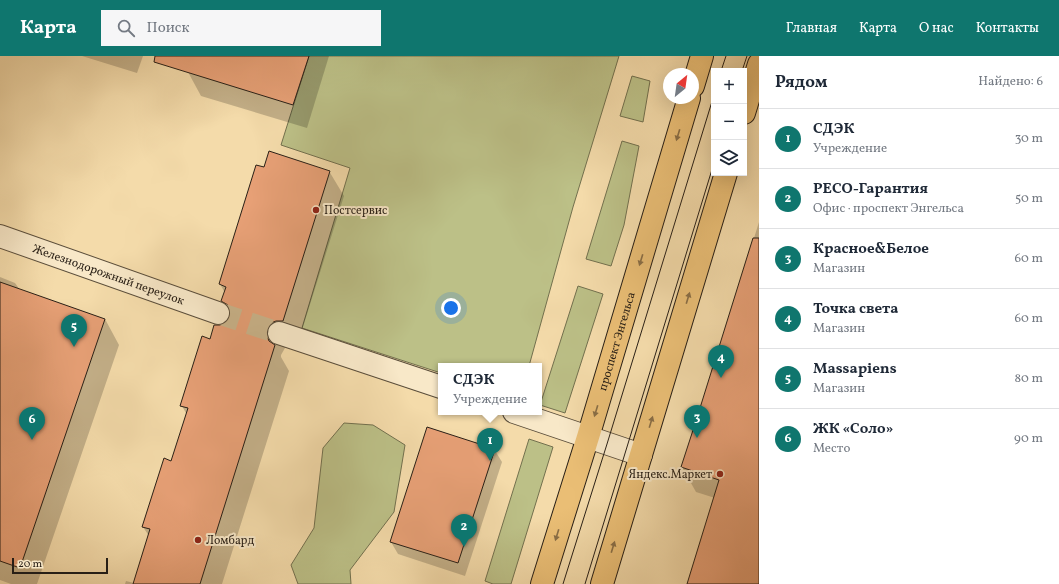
<!DOCTYPE html>
<html lang="ru">
<head>
<meta charset="utf-8">
<style>
	body { margin:0; font-family:Vollkorn,serif; background:#f6f6f7; color:#1f2937 }
	.controls { position:absolute; right:12px; top:12px; display:grid; overflow:hidden; border-radius:0px; box-shadow:0 4px 16px #0002 }
	.controls button { width:36px; height:36px; display:grid; place-items:center; padding:0; border:0; border-bottom:1px solid #e0e1e3; background:#fff; color:#1f2937; font:20px sans-serif }
	.compass { position:absolute; left:663px; top:12px; width:36px; height:36px; border-radius:50%; background:#fff; box-shadow:0 4px 16px #0002; rotate:29deg }
	.scale { position:absolute; left:12px; bottom:10px; width:96px; box-sizing:border-box; padding-left:4px; border:2px solid #281f16; border-top:0; font-size:11px; line-height:14px; white-space:nowrap; color:#281f16; -webkit-text-stroke:3px #f8e8c8; paint-order:stroke }
	.you { position:absolute; left:451px; top:252px; width:14px; height:14px; margin:-10px; border:3px solid #fff; border-radius:50%; background:#1a73e8; box-shadow:0 0 0 6px #1a73e833 }
	.badge { display:grid; place-items:center; width:26px; height:26px; border-radius:50%; background:#0f766e; color:#fff; font-size:13px; font-weight:700 }
	.pin { position:absolute; translate:-50% -33px; filter:drop-shadow(0 1px 2px #0008) }
	.pin::after { content:''; position:absolute; top:21px; width:14px; height:12px; background:inherit; clip-path:polygon(0 0,100% 0,50% 100%) }
	.popup { position:absolute; left:438px; top:307px; width:104px; height:52px; box-sizing:border-box; display:grid; place-content:center; border-radius:0px; background:#fff; filter:drop-shadow(0 1px 3px #0005); font-size:13px; white-space:nowrap; color:#747a83 }
	.popup b { font-size:15px; color:#1f2937 }
	.popup::after { content:''; position:absolute; left:50%; top:100%; margin-left:-8px; border:8px solid transparent; border-top-color:#fff }
	.list { margin:0; padding:0; list-style:none }
	h2 { display:flex; justify-content:space-between; align-items:center; height:52px; margin:0; padding:0 16px; font-size:17px }
	h2 small { font-size:13px; font-weight:400; color:#747a83 }
	.list li { display:grid; grid-template-columns:26px 1fr auto; gap:12px; align-items:center; box-sizing:border-box; height:60px; padding:0 16px; border-top:1px solid #e0e1e3 }
	.list b { display:block; font-size:15px; white-space:nowrap }
	.list p { margin:0; font-size:13px; white-space:nowrap; color:#747a83 }
	.list em { font-size:13px; font-style:normal; color:#747a83 }
	.icon { flex:none; width:22px; height:22px; fill:none; stroke:currentColor; stroke-width:2; stroke-linecap:round; stroke-linejoin:round }
	.map { position:relative; flex:none; width:759px; height:528px; overflow:hidden }
	header { display:flex; align-items:center; gap:24px; box-sizing:border-box; height:56px; padding:0 20px; background:#0f766e; color:#fff }
	header strong { font-size:19px }
	nav { display:flex; gap:22px; margin-inline-start:auto; font-size:14px }
	.search { width:280px; height:36px; background:#f6f6f7; display:flex; align-items:center; gap:10px; box-sizing:border-box; padding:0 14px; border-radius:0px; color:#747a83; font-size:15px }
	main { display:flex }
	aside { flex:1; background:#fff }
	.map>svg:first-child { display:block }
	.green { fill:#bcc087; stroke:#72704e }
	.shadow { fill:#0003 }
	.building { fill:#e7a076; stroke:#281f16 }
	.lines { fill:none; stroke-linecap:round; stroke-linejoin:round }
	.minor-tunnel { stroke:#cbb58c; stroke-width:22; stroke-dasharray:22 11; stroke-linecap:butt }
	.minor-casing { stroke:#5b4e3b; stroke-width:24 }
	.major-casing { stroke:#281f16; stroke-width:24 }
	.minor { stroke:#f8e8c8; stroke-width:22 }
	.major { stroke:#eabe75; stroke-width:22 }
	.tram { stroke:#281f16; stroke-width:1 }
	.oneway { fill:#896e46 }
	.poi-dot { fill:#8f2418; stroke:#f8e8c8; stroke-width:1.5 }
	.labels { text-anchor:middle; stroke-width:4; stroke-linejoin:round; paint-order:stroke }
	.poi-label { font-size:12px; fill:#281f16; stroke:#f8e8c8; text-anchor:start }
	.street-label { font-size:12px; fill:#281f16; stroke:#f8e8c8 }
</style>
</head>
<body>
<header>
<strong>Карта</strong>
<div class="search"><svg class="icon" aria-label="search" viewBox="0 0 24 24"><circle cx="10" cy="10" r="6"/><path d="M15 15l6 6"/></svg>Поиск</div>
<nav><a>Главная</a><a>Карта</a><a>О нас</a><a>Контакты</a></nav>
</header>
<main>
<div class="map">
<svg width="759" height="528" viewBox="0 0 759 528">
	<rect width="100%" height="100%" fill="#f4dbaa"/>
	<filter id="stains"><feTurbulence type="fractalNoise" baseFrequency=".005" numOctaves="4"/><feColorMatrix values="0 0 0 0 .2 0 0 0 0 .09 0 0 0 0 .02 0 0 0 .5 -.17"/></filter>
	<radialGradient id="worn" r=".72"><stop offset=".6" stop-color="#630" stop-opacity="0"/><stop offset="1" stop-color="#630" stop-opacity=".3"/></radialGradient>
	<g class="green">
		<polygon points="309,0 619,0 573,151 529,310 441,310 441,317 302,272 350,112 281,89"/>
		<polygon points="632,20 650,25 643,66 620,60"/>
		<polygon points="622,85 639,90 624,169 611,210 586,203"/>
		<polygon points="578,230 603,238 565,357 540,349"/>
		<polygon points="344,367 373,369 405,389 394,456 350,514 351,528 298,528 291,509 314,472 323,392"/>
		<polygon points="529,383 553,391 511,528 493,528 485,525"/>
	</g>
	<g class="shadow">
		<polygon points="82,0 143,0 137,17"/>
		<polygon points="193,0 329,0 307,72 201,40 188,16"/>
		<polygon points="264,113 329,115 344,140 297,290 291,289 285,292 281,299 281,301 289,315 222,528 125,528 126,525 134,527 149,480 143,471 172,406 187,359 182,350 210,284 220,270 226,268 231,259 223,245 225,237 220,228"/>
		<polygon points="759,166 759,528 688,528 715,442 696,436 682,411 696,369"/>
		<polygon points="0,221 15,227 20,234 105,263 119,289 37,528 11,528 0,524"/>
		<polygon points="494,393 502,406 465,520 398,498 391,486"/>
	</g>
	<g class="building">
		<polygon points="155,0 309,0 293,49 154,6"/>
		<polygon points="269,95 330,115 283,265 276,265 271,267 267,273 267,280 269,285 275,289 200,528 133,528 150,473 142,471 164,402 171,405 188,352 180,350 202,280 210,283 214,269 220,269 226,267 230,261 230,254 228,249 221,245 226,231 219,228 256,109 264,111"/>
		<polygon points="753,182 759,182 759,528 687,528 719,424 681,411 695,368"/>
		<polygon points="0,226 105,263 20,512 0,505"/>
		<polygon points="427,371 495,393 458,507 390,486"/>
	</g>
	<g class="lines">
		<polyline class="minor-tunnel" points="218,257 279,277"/>
		<g class="minor-casing">
			<g id="minor">
				<path id="s1" d="M 0,180 L 218,257"/>
				<polyline points="279,277 441,331"/>
				<polyline points="514,356 641,399"/>
			</g>
		</g>
		<g class="major-casing">
			<g id="major">
				<polyline points="693,30 702,0"/>
				<polyline points="744,57 759,8"/>
				<path id="s2" d="M 542,528 L 588,381 L 689,42"/>
				<polyline points="602,528 726,117"/>
			</g>
		</g>
		<use href="#minor" class="minor"/>
		<use href="#major" class="major"/>
		<g class="tram">
			<polyline points="721,15 726,0"/>
			<polyline points="742,15 747,0"/>
			<polyline points="563,528 607,388 714,39"/>
			<polyline points="585,528 714,107"/>
		</g>
	</g>
	<defs><path id="oneway-solid" d="M-6-.8H1V-3.2L6.5 0L1 3.2V.8H-6Z"/></defs>
	<g class="oneway">
		<use href="#oneway-solid" transform="translate(678 79) rotate(107)"/>
		<use href="#oneway-solid" transform="translate(641 204) rotate(107)"/>
		<use href="#oneway-solid" transform="translate(688 242) rotate(-73)"/>
		<use href="#oneway-solid" transform="translate(596 355) rotate(107)"/>
		<use href="#oneway-solid" transform="translate(651 366) rotate(-73)"/>
		<use href="#oneway-solid" transform="translate(557 479) rotate(107)"/>
		<use href="#oneway-solid" transform="translate(613 491) rotate(-73)"/>
	</g>
	<g class="poi-dot">
		<circle cx="316" cy="154" r="4"/>
		<circle cx="720" cy="418" r="4"/>
		<circle cx="198" cy="484" r="4"/>
	</g>
	<g class="labels">
		<g class="poi-label">
			<text x="324" y="158">Постсервис</text>
			<text x="712" y="422" text-anchor="end">Яндекс.Маркет</text>
			<text x="206" y="488">Ломбард</text>
		</g>
		<g class="street-label">
			<text dy="4" stroke="none"><textPath href="#s1" startOffset="115">Железнодорожный переулок</textPath></text>
			<text dy="4" stroke="none"><textPath href="#s2" startOffset="254">проспект Энгельса</textPath></text>
		</g>
	</g>
	<rect width="100%" height="100%" filter="url(#stains)"/>
	<rect width="100%" height="100%" fill="url(#worn)"/>
</svg>
<div class="controls">
<button>+</button>
<button>−</button>
<button><svg class="icon" aria-label="layers" viewBox="0 0 24 24"><path d="M12 4l9 5-9 5-9-5zM3 14l9 5 9-5"/></svg></button>
</div>
<svg class="compass" viewBox="-18 -18 36 36"><path d="M0-13l5 13h-10z" fill="#e53935"/><path d="M0 13l5-13h-10z" fill="#747a83"/></svg>
<div class="scale">20 m</div>
<div class="you"></div>
<div class="pin badge" style="left:490px;top:405px">1</div>
<div class="popup"><b>СДЭК</b>Учреждение</div>
<div class="pin badge" style="left:464px;top:491px">2</div>
<div class="pin badge" style="left:697px;top:382px">3</div>
<div class="pin badge" style="left:721px;top:322px">4</div>
<div class="pin badge" style="left:74px;top:291px">5</div>
<div class="pin badge" style="left:32px;top:384px">6</div>
</div>
<aside>
<h2>Рядом<small>Найдено: 6</small></h2>
<ul class="list">
<li><span class="badge">1</span><div><b>СДЭК</b><p>Учреждение</p></div><em>30 m</em></li>
<li><span class="badge">2</span><div><b>РЕСО-Гарантия</b><p>Офис · проспект Энгельса</p></div><em>50 m</em></li>
<li><span class="badge">3</span><div><b>Красное&amp;Белое</b><p>Магазин</p></div><em>60 m</em></li>
<li><span class="badge">4</span><div><b>Точка света</b><p>Магазин</p></div><em>60 m</em></li>
<li><span class="badge">5</span><div><b>Massapiens</b><p>Магазин</p></div><em>80 m</em></li>
<li><span class="badge">6</span><div><b>ЖК «Соло»</b><p>Место</p></div><em>90 m</em></li>
</ul>
</aside>
</main>
</body>
</html>
